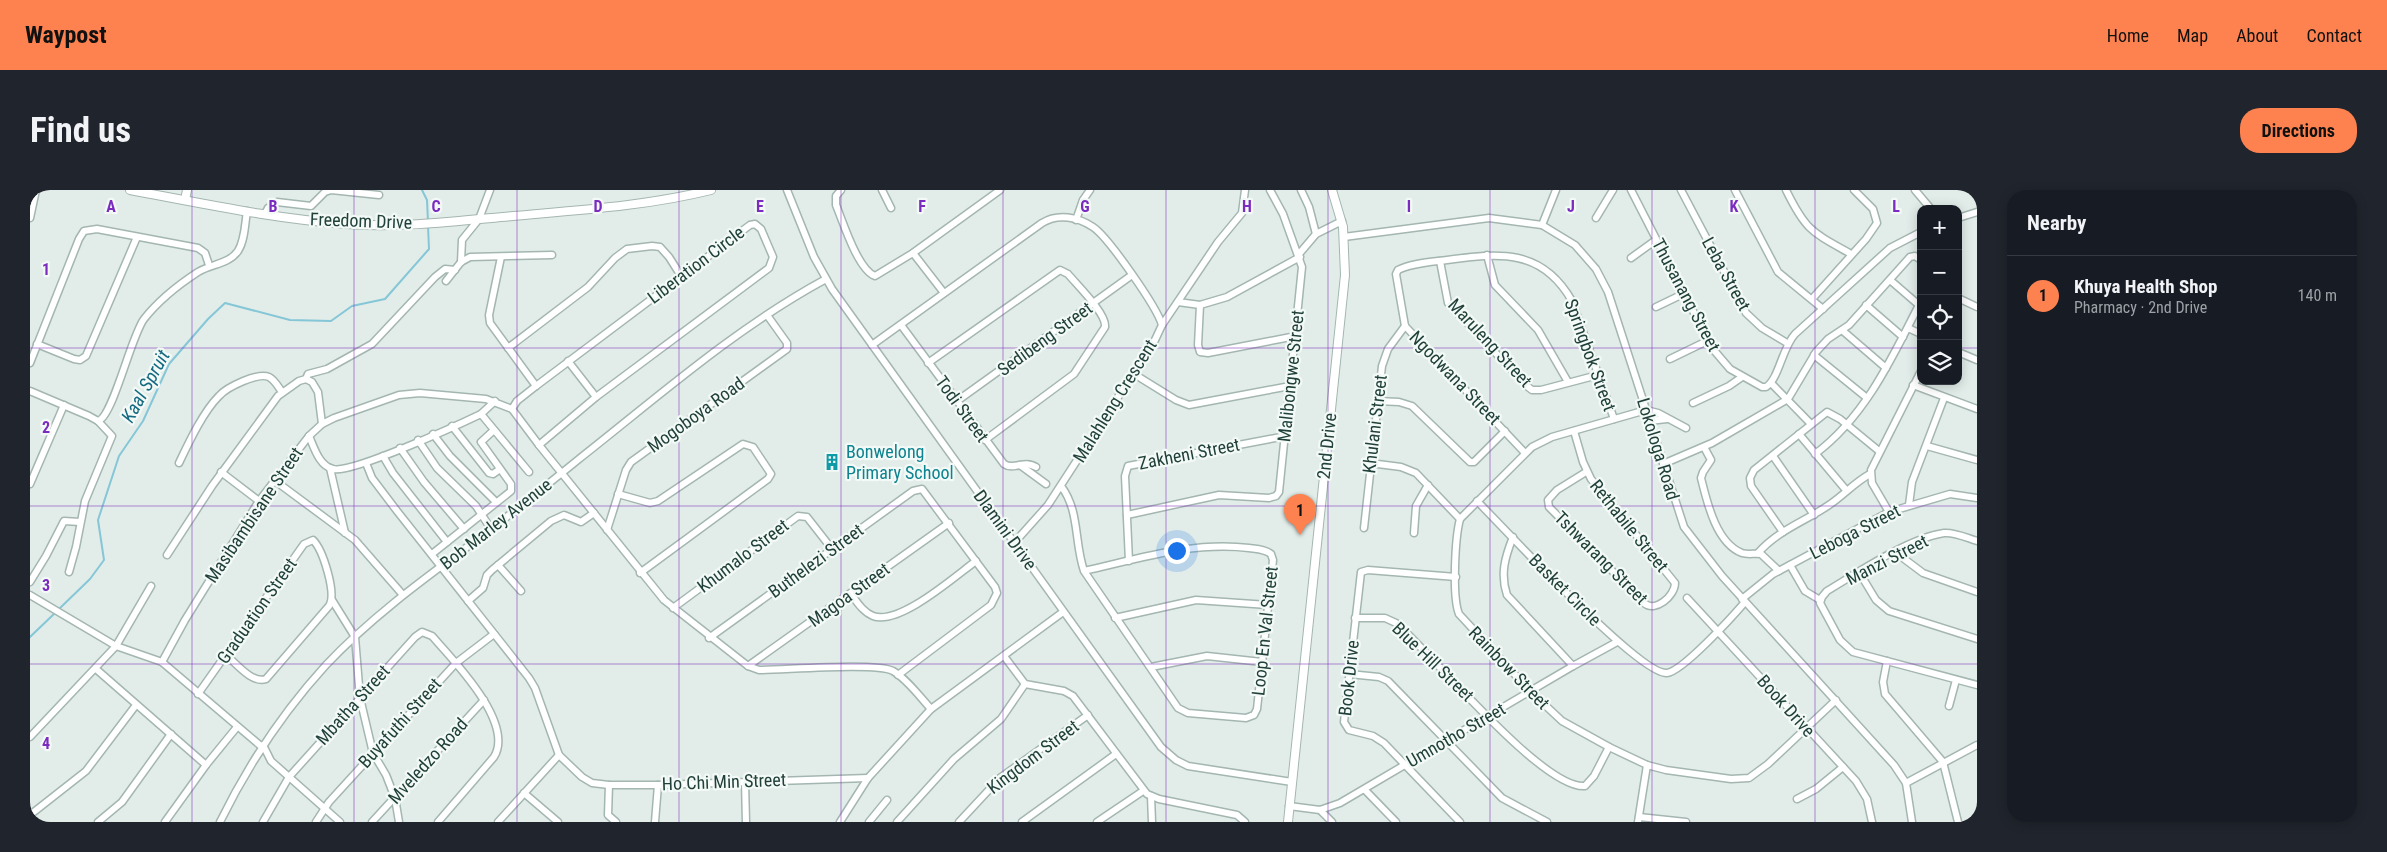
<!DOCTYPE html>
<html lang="en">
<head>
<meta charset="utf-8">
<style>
	body { margin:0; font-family:"Roboto Condensed",sans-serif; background:#20242c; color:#f1f3f6 }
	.controls { position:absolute; right:15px; top:15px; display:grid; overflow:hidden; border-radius:10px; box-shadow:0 2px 12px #0003 }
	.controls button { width:45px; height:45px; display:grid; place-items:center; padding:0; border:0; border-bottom:1px solid #363941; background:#171b24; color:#f1f3f6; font:25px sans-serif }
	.you { position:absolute; left:1146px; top:360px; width:18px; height:18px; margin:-12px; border:4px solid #fff; border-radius:50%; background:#1a73e8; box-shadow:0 0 0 8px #1a73e833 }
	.badge { display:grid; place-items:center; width:32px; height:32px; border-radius:50%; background:#fd8250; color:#111; font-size:16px; font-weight:700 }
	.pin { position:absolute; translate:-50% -41px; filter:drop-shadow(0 1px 2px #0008) }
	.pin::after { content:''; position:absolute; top:26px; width:18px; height:15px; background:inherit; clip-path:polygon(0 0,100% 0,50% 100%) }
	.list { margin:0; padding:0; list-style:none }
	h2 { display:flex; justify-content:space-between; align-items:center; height:65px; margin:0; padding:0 20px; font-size:21px }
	h2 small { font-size:16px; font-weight:400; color:#9ea1a6 }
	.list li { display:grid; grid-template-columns:32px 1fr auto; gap:15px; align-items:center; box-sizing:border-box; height:80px; padding:0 20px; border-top:1px solid #363941 }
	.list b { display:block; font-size:19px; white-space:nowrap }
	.list p { margin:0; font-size:16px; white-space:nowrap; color:#9ea1a6 }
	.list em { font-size:16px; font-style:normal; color:#9ea1a6 }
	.icon { flex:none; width:28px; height:28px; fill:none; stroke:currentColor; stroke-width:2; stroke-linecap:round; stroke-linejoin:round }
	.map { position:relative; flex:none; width:1947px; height:632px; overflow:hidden; border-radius:20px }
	header { display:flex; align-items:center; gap:30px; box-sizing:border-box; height:70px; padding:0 25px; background:#fd8250; color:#111 }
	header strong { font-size:24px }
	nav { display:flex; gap:28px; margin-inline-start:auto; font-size:18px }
	.intro { display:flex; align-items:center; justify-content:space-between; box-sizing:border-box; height:120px; padding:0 30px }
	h1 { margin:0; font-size:35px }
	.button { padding:12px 22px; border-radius:20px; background:#fd8250; color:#111; font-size:18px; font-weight:700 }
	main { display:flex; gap:30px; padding:0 30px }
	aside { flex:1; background:#171b24; border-radius:20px; box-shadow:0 2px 12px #0003 }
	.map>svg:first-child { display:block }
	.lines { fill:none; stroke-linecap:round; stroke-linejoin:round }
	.stream { stroke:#85c6d7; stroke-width:2 }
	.minor-casing { stroke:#a4b6b1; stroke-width:9 }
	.tertiary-casing { stroke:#a4b6b1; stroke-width:10 }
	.minor { stroke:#fff; stroke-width:6 }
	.tertiary { stroke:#fff; stroke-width:8 }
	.grid { fill:none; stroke:#7b2cbf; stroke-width:1; stroke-opacity:0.55 }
	.labels { text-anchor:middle; stroke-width:4.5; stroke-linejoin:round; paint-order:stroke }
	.street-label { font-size:18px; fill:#204039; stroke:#f3f9f6 }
	.culture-label { font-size:18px; fill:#0d838f; stroke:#f3f9f6; text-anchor:start }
	.water-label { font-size:19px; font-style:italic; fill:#156a81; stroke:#f3f9f6 }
	.grid-label { font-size:16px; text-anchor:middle; font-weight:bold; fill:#7b2cbf; stroke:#f3f9f6; stroke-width:4.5; stroke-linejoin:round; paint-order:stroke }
</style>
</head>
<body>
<header>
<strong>Waypost</strong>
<nav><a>Home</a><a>Map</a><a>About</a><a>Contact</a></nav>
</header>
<div class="intro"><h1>Find us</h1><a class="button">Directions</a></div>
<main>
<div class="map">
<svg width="1947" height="632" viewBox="0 0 1947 632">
	<rect width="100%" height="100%" fill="#e2ede9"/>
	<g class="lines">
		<g class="stream">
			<polyline points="392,0 397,10 398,32"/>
			<polyline points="29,419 60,389 74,370 68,330 89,266 113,231 139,174 178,129 195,113 260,130 301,131 322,116 355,109 399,59 398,36"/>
			<polyline points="0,447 25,423"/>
		</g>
		<g class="minor-casing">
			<g id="minor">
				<polyline points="757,0 784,67 802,99 1131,557 1146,570 1158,576 1262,592"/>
				<path d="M 811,0 L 806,6 L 806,15 C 813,32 828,80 845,86 L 883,63 L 970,0"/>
				<polyline points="852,0 861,18"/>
				<polyline points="1271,0 1279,17 1286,44"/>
				<path d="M 1601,0 L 1682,158 L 1700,179 L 1732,197 L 1736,197 C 1749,189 1752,158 1765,144 L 1860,58 L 1891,42"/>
				<polyline points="1651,0 1716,123 1732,138 1757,153"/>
				<polyline points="1705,0 1748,82 1793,119"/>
				<path d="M 1756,0 C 1776,41 1782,42 1821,64"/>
				<polyline points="1885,0 1901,19"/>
				<polyline points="235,24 238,18 247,12 281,16 295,2 301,0 349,5"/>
				<polyline points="0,28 6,0"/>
				<polyline points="1566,28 1583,0"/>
				<polyline points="1928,28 1947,22"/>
				<polyline points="1046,30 1053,10 1060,0"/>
				<polyline points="1512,35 1526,0"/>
				<polyline points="1314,47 1459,28 1512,35 1545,55 1566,79 1578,102 1654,337 1692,386 1864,575 1876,593 1882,632"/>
				<polyline points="883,63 914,103"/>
				<polyline points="1269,64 1286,44 1312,31"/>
				<polyline points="1457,65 1465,95 1508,140 1538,192"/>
				<polyline points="471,67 459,125 460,133 506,196"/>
				<polyline points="1601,68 1626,50"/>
				<polyline points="1410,71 1418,113 1498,197 1502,200 1511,200 1568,185"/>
				<polyline points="431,72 432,50 449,29 460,0"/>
				<polyline points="1860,90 1889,115"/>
				<polyline points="416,91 431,72 440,67 522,65"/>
				<polyline points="1928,108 1947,117"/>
				<polyline points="1782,109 1836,49 1847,33 1843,19 1824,0"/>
				<polyline points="1148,112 1170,115"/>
				<polyline points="1836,115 1873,147"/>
				<polyline points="1626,117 1653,104"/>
				<path d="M 871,135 L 974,274 C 984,281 994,269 1006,277"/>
				<polyline points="1132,135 1188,52 1212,23 1215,0"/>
				<polyline points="1878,138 1891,144"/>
				<polyline points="1813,141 1856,178"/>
				<polyline points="1266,146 1178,163 1170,162 1168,155 1170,115 1197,107 1270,67"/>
				<polyline points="7,154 44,169 50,170 56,166 107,47"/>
				<path d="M 842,155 L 1012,33 C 1028,23 1048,27 1063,37 C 1078,47 1127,117 1132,135 L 1125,150 L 1018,315 L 985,352"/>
				<polyline points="478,158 558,97 585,68 597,59 622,56 630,57 639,67 651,86"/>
				<polyline points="1928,162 1947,170"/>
				<polyline points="1784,165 1837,208"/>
				<polyline points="1640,169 1677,151"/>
				<polyline points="538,171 566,207"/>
				<polyline points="0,173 49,49 54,41 67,39 168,58 175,63 179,75"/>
				<path d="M 898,173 L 1030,80 L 1038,84 C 1047,95 1077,124 1075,137 L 1044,184 L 955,250"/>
				<polyline points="1104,184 1146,210 1159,215 1260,196"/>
				<polyline points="276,189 278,184 297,179 342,154 405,87 415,79 425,80"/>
				<polyline points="1741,193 1781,234"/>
				<polyline points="1883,195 1947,219"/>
				<polyline points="0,201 59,226 68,231 82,246 55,311 46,357 39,382"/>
				<polyline points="927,211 1102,85"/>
				<polyline points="1347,211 1369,212 1382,216 1440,272 1444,272 1475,241"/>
				<polyline points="1663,213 1699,196 1712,187"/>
				<polyline points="482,219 487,211 506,196 720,35 725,34 731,39 743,67 739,78 566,207 509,255"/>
				<polyline points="451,224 499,282"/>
				<path d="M 68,231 C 83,227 101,146 114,129 C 129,110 148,95 168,82 C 181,74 199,74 208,61 C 215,50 215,33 217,21"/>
				<polyline points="1619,231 1637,229"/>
				<polyline points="422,236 459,283 463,284 470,279"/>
				<path d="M 1656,238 L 1628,223 L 1616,220 L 1522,247 L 1502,257 L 1430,329 C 1425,348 1422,407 1429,424 L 1500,501 L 1532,531 L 1579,557 L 1617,575 L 1636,580 L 1701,589 L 1719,588 L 1738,574 L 1806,510"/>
				<path d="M 1544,241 L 1553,272 L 1561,289 L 1645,393 C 1645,406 1625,423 1614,413 L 1519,317 L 1518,310 L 1527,300 L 1556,282"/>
				<polyline points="403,244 420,266 466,312"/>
				<polyline points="1769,244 1816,300"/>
				<path d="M 279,246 C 284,257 289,276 303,279 C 321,284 428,235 451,224 L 465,211"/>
				<polyline points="388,250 407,278 446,316 461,339"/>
				<polyline points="1897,256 1947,270"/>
				<path d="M 1674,257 L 1681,270 L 1673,282 L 1671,288 C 1677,312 1686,353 1712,363 C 1718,365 1725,363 1731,364 L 1749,381"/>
				<polyline points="370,258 394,292 434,339"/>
				<path d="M 1495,263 L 1375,136 L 1366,84 L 1368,80 C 1382,73 1402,72 1417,70 C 1469,63 1512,58 1542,111 L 1584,229"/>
				<path d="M 1785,264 C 1836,226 1863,166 1891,111"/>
				<polyline points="353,266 363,283 417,352"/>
				<polyline points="1743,266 1784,325"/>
				<path d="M 149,273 C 159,252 173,222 189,206 C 197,197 228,182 239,187 C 245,190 248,197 252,202"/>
				<polyline points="336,273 342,288 367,321 499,488 505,498 529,565 552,587 562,593 579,595 628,595 838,588"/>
				<polyline points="1340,273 1371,277 1386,283 1430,329"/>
				<polyline points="1633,274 1682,253 1758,209 1786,162 1798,149 1819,135 1880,67 1885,66 1891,70"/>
				<polyline points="990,275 1016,294"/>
				<polyline points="300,278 315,343"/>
				<polyline points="191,282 229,311"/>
				<polyline points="244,290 325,350 373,405"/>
				<polyline points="0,294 34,215"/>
				<path d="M 1031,296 C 1050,321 1044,352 1054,381 L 1148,518 L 1158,523 L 1216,528 L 1224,525 L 1227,519 L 1243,370 L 1241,364 C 1235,359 1226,359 1219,358 C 1163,351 1108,369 1054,381"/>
				<polyline points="588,304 620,313 628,311 713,254 723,257 741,284 738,289 610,383"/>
				<path d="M 1447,311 C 1473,337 1610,486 1637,483 C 1653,481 1703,426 1715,412"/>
				<polyline points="1879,315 1882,292 1914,208"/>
				<polyline points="1859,322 1842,293 1841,280 1891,181"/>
				<polyline points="1097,325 1189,305 1239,308 1246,306 1249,302 1272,77 1253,24 1240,0"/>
				<polyline points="1334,338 1352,176 1358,159 1375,136"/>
				<polyline points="577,340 596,280 601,272 757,159 757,153 737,125"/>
				<polyline points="1753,342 1721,296 1720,288 1724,280 1797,222 1810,229 1849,261"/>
				<polyline points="1384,343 1386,316 1398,295"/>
				<path d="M 1483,347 C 1475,367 1470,384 1477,405 L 1543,476"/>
				<path d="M 1947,351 C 1937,348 1925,342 1914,343 C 1879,348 1827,383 1797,401 L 1792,407 L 1790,413 L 1810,450 L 1823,462 L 1947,495"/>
				<polyline points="1865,362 1893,383 1947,402"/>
				<path d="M 1728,363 C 1748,340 1776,331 1799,315 C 1814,305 1825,292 1840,284"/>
				<polyline points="402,364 481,301 481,294 451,252 464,240"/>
				<polyline points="137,365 182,296 248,206 269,191 276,189 282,192 288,202 292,234"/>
				<polyline points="1099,371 1095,286 1098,276 1256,246"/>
				<polyline points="468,375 491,401"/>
				<polyline points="1760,375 1775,401 1790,410"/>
				<polyline points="1829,382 1846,410 1859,421 1947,449"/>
				<polyline points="1426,387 1338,380 1331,382 1314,532 1319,540 1343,546 1354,553 1430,632"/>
				<polyline points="0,392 16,366 34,331 50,332"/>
				<path d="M 821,404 C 827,412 833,422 843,426 C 869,436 924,387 946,371"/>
				<polyline points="0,405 86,456 132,472 232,557"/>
				<polyline points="1657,408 1826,591 1837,609 1842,632"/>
				<polyline points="1712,409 1743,384 1859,322 1920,304 1947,308"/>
				<polyline points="302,410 325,447 330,508 343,563 356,585 365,608 369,632"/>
				<polyline points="438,411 453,398 457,385 462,380 521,331 534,325 551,332 564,323"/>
				<polyline points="643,418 768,326 777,327 802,359"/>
				<polyline points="1085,428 1166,410 1238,415"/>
				<path d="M 1325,428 L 1355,428 L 1366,433 C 1402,464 1513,600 1555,596 L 1564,586 L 1579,557"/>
				<polyline points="679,448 883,301 892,299 965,397 967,403 961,415 868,485"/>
				<polyline points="974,466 995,494 1034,501 1043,506 1117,604 1129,609 1207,625 1215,632"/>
				<polyline points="1857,471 1853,492 1855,504 1913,572 1928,632"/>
				<path d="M 132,472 L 155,430 L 229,311 L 279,246 L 292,234 L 304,228 L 369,205 L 390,203 L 456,209 L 482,219 L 509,255 L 634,410 L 718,476 L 729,480 C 755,480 846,472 863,481 C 877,489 890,507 901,519"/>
				<polyline points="718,476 919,333"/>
				<polyline points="1121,477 1177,466 1232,472"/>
				<polyline points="66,479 176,575"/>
				<polyline points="1319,484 1349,487 1358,491 1472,608 1517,632"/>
				<path d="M 168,504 L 274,354 L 283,350 C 293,360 307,404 299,416 L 236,489 C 222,494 206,473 196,465"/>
				<polyline points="1919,516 1926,490"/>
				<polyline points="0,547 86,456 121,396"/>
				<polyline points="233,555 241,571 310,632"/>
				<polyline points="715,592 716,632"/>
				<polyline points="1876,593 1947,555"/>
				<polyline points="579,595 578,625 586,632"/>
				<polyline points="1335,600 1366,632"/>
				<polyline points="494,603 528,632"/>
				<polyline points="1121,606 1122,632"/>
				<polyline points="1767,609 1786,599 1813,577"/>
				<polyline points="1259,616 1290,620 1310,613 1543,476 1587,452"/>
				<polyline points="1290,620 1302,632"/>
				<polyline points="0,625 56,581 106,515"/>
				<polyline points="1609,627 1656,632"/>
				<polyline points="68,632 92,612 141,544"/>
				<polyline points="135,632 176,575 207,537"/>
				<path d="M 190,632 C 218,575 253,522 296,475 C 342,426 398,386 452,346 C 485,321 517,295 549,269 C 629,206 707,137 796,89"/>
				<path d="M 233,632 L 259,587 L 385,447 L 392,442 L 402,446 C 424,471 485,533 464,567 L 408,632"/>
				<polyline points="286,632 299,612 426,473 464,444"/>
				<polyline points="342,632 454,510"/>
				<polyline points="468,632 529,565"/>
				<polyline points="625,632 628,595"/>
				<polyline points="810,632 838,588 901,519 1033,422"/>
				<polyline points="839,632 857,610"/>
				<polyline points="867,632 924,569 971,529 995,494"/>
				<polyline points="929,632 970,588 1058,525"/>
				<polyline points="992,632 1086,564"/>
				<polyline points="1067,632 1113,601"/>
				<polyline points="1608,632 1617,575"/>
			</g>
		</g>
		<g class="tertiary-casing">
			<g id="tertiary">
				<path d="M 100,0 C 171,13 244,29 317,34 C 372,38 428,31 483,26 C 550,20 616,16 681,0"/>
				<polyline points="155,10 157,0"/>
				<polyline points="1258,632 1315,85 1313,37 1302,0"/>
			</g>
		</g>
		<use href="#minor" class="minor"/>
		<use href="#tertiary" class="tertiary"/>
	</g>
	<path class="grid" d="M 162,0 L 162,632M 324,0 L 324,632M 487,0 L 487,632M 649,0 L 649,632M 811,0 L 811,632M 973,0 L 973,632M 1136,0 L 1136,632M 1298,0 L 1298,632M 1460,0 L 1460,632M 1622,0 L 1622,632M 1785,0 L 1785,632M 0,158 L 1891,158M 1928,158 L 1947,158M 0,316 L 1947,316M 0,474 L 1947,474"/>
	<defs>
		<g id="building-bare" transform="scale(1.35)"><path d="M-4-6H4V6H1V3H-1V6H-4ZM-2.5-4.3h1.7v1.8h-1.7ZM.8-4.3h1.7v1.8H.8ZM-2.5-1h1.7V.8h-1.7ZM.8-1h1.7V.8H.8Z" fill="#0f9aa8" stroke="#f3f9f6" stroke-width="2.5" paint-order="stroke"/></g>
	</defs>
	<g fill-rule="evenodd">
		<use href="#building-bare" x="802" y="272"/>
	</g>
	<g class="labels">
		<g class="street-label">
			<text transform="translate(331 31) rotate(2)" y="6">Freedom Drive</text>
			<text transform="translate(666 75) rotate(-37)" y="6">Liberation Circle</text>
			<text transform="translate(1696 84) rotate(61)" y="6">Leba Street</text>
			<text transform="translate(1656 105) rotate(62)" y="6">Thusanang Street</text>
			<text transform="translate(1015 149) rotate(-36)" y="6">Sedibeng Street</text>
			<text transform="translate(1460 153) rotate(47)" y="6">Maruleng Street</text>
			<text transform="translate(1560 165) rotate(70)" y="6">Springbok Street</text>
			<text transform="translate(1261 186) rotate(-84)" y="6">Malibongwe Street</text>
			<text transform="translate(1425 188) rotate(46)" y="6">Ngodwana Street</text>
			<text transform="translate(1085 211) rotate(-58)" y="6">Malahleng Crescent</text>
			<text transform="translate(932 219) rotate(54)" y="6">Todi Street</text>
			<text transform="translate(666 225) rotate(-36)" y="6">Mogoboya Road</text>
			<text transform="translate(1345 234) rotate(-83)" y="6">Khulani Street</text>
			<text transform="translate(1297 256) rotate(-84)" y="6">2nd Drive</text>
			<text transform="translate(1628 259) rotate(73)" y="6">Lokologa Road</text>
			<text transform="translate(1159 264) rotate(-11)" y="6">Zakheni Street</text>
			<text transform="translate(224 325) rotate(-56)" y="6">Masibambisane Street</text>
			<text transform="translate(466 334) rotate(-38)" y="6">Bob Marley Avenue</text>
			<text transform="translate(1599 336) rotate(51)" y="6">Rethabile Street</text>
			<text transform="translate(975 340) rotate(54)" y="6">Dlamini Drive</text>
			<text transform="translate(1825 342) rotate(-27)" y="6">Leboga Street</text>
			<text transform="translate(713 366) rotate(-37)" y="6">Khumalo Street</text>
			<text transform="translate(1571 368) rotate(45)" y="6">Tshwarang Street</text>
			<text transform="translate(1857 370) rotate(-27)" y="6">Manzi Street</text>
			<text transform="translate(786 371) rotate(-36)" y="6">Buthelezi Street</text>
			<text transform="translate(1535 400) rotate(45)" y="6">Basket Circle</text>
			<text transform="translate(819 405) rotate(-36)" y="6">Magoa Street</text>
			<text transform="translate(227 421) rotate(-55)" y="6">Graduation Street</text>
			<text transform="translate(1235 441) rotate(-84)" y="6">Loop En Val Street</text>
			<text transform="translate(1403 472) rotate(44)" y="6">Blue Hill Street</text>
			<text transform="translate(1479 478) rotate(46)" y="6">Rainbow Street</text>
			<text transform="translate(1319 488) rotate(-84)" y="6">Book Drive</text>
			<text transform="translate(323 515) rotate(-48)" y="6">Mbatha Street</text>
			<text transform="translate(1756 516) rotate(48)" y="6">Book Drive</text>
			<text transform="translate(370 533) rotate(-48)" y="6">Buyafuthi Street</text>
			<text transform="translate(1426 545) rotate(-30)" y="6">Umnotho Street</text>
			<text transform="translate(1003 567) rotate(-37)" y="6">Kingdom Street</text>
			<text transform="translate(398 571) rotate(-48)" y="6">Mveledzo Road</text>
			<text transform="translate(694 592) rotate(-2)" y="6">Ho Chi Min Street</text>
		</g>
		<g class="culture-label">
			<text x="816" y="268">Bonwelong<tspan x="816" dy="21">Primary School</tspan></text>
		</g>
		<g class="water-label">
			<text transform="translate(115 196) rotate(-61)" y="7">Kaal Spruit</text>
		</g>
	</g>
	<g class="grid-label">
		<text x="81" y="22">A</text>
		<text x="243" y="22">B</text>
		<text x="406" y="22">C</text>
		<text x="568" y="22">D</text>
		<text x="730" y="22">E</text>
		<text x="892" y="22">F</text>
		<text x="1055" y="22">G</text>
		<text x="1217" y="22">H</text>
		<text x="1379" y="22">I</text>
		<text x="1541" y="22">J</text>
		<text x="1704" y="22">K</text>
		<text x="1866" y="22">L</text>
		<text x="16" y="85">1</text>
		<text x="16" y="243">2</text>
		<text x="16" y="401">3</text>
		<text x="16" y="559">4</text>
	</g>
</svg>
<div class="controls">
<button>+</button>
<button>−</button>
<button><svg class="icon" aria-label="locate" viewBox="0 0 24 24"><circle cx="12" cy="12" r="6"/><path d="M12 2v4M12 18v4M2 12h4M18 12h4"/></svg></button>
<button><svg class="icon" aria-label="layers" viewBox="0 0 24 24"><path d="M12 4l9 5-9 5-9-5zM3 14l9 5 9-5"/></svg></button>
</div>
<div class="you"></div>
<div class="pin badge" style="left:1270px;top:345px">1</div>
</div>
<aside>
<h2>Nearby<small></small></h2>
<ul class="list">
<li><span class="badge">1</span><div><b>Khuya Health Shop</b><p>Pharmacy · 2nd Drive</p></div><em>140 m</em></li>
</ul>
</aside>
</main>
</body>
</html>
